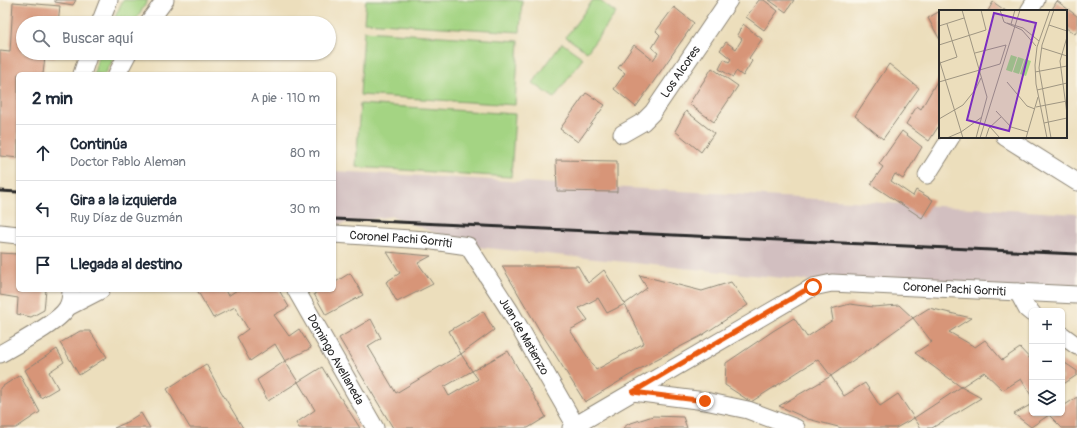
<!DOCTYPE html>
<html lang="es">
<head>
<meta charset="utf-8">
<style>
	body { margin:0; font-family:Pangolin,sans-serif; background:#f6f6f7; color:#1f2937 }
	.controls { position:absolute; right:12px; bottom:12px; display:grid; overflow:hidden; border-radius:6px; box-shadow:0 1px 3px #0004 }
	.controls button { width:36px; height:36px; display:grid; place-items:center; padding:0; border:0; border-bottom:1px solid #e0e1e3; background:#fff; color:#1f2937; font:20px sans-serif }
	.stop { position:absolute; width:12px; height:12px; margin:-9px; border:3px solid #ea580c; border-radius:50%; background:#fff }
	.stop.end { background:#ea580c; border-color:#fff; box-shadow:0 1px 4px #0008 }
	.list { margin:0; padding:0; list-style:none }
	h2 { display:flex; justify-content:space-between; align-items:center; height:52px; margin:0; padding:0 16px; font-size:17px }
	h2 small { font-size:13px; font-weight:400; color:#747a83 }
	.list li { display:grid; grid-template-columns:26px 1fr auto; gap:12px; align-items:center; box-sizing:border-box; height:56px; padding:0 16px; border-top:1px solid #e0e1e3 }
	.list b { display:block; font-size:15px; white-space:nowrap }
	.list p { margin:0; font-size:13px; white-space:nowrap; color:#747a83 }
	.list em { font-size:13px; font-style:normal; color:#747a83 }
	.icon { flex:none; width:22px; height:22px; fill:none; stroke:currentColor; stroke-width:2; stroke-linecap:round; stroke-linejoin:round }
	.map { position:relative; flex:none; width:1077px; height:428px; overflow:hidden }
	.search { position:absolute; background:#fff; box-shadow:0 1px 3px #0004; left:16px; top:16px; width:320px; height:44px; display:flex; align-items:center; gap:10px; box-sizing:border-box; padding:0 14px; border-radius:22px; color:#747a83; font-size:15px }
	.panel { position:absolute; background:#fff; box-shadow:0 1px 3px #0004; left:16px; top:72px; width:320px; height:220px; border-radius:6px }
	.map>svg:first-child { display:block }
	.industrial { fill:#d2bfc0 }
	.green { fill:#a4d483; stroke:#688057 }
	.building { fill:#d79578 }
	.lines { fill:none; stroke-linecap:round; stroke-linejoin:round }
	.minor-casing { stroke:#8c8474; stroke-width:19 }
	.minor { stroke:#fff; stroke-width:17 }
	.rail { stroke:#2b2b2b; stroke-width:3 }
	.route { stroke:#ea580c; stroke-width:5 }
	.labels { text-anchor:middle; stroke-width:3; stroke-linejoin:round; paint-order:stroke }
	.street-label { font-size:12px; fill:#2b2b2b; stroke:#fbf7ec }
	.inset-road { fill:none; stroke:#9f9682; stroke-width:1 }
	.view { fill:#7b2cbf; fill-opacity:0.15; stroke:#7b2cbf; stroke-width:2 }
	.inset-edge { fill:none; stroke:#2b2b2b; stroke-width:2 }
</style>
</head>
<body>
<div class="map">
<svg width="1077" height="428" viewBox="0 0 1077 428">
	<rect width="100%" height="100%" fill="#fbf7ec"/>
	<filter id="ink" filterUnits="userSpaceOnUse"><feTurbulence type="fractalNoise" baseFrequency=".025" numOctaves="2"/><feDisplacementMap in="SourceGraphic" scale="8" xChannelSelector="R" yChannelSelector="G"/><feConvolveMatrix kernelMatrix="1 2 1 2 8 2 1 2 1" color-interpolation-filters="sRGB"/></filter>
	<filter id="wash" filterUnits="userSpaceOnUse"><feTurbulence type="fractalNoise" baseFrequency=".012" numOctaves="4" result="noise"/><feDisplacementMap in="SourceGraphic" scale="16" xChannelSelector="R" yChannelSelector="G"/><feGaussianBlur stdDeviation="0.9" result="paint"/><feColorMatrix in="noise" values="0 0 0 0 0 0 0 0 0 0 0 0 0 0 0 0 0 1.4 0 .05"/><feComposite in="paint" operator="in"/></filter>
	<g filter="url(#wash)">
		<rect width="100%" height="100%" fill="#ecdebc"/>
		<polygon class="industrial" points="334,171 1077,214 1077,295 832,283 468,246 392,216 334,225"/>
		<g class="green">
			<polygon points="123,0 148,0 134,23 112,23"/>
			<polygon points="366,0 522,0 520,32 364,22"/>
			<polygon points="593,0 599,0 616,13 587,52 566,37"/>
			<polygon points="364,31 519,41 515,105 360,95"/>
			<polygon points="562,43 583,58 554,98 533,83"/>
			<polygon points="99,53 117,53 105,74 94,74"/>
			<polygon points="360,104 515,114 511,177 356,167"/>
		</g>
		<g id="blocks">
			<g class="building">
				<polygon points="55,0 76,0 73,5 55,2"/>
				<polygon points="759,0 764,0 778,11 764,30 746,17"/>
				<polygon points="769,0 794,0 786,12"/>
				<polygon points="1057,1 1077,16 1077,31 1075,34 1066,28 1066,11 1051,11"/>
				<polygon points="13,2 60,6 58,23 23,23 23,53 56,53 55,58 45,57 43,74 18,74 18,158 0,156 0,51 10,52"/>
				<polygon points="993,2 1006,11 988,11"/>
				<polygon points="674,7 694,23 636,107 614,89 625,73 618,68 634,45 653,60 658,53 652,48 660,35 656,31"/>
				<polygon points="940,11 940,40 928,18"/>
				<polygon points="743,24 762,39 749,58 752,61 743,76 736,71 733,77 719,69 724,59 729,62 731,59 720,50 726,42 736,49 742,39 737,35"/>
				<polygon points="889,64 919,88 883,139 855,116"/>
				<polygon points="712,68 738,86 714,122 689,104"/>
				<polygon points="940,76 940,124 929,141 906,124 917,106 921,109"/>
				<polygon points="586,93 605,105 578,142 560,129"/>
				<polygon points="686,111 714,133 701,152 675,131"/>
				<polygon points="902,131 922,147 903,179 895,174 891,181 913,196 916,190 933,200 922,218 871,184 883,167 879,164"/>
				<polygon points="556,160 617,161 617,192 557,191"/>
				<polygon points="387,252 431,256 418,263 433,284 397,302 386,282 400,273"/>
				<polygon points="0,253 18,254 18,290 46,290 44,310 31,317 17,314 18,298 0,295"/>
				<polygon points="502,266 578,266 588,283 604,270 625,304 607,313 598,298 579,308 588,320 570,330 596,370 644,343 625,304 647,288 639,275 702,291 731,282 748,305 701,336 655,360 585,402 540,331"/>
				<polygon points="350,273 363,295 326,315 314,294 321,290 334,290 334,283"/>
				<polygon points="197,290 225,290 228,296 237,290 279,290 289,307 274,315 289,336 299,329 311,348 285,361 298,382 268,401 257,380 285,361 275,344 250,361 237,337 248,329 235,307 213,318"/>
				<polygon points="850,304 873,307 899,305 913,318 831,376 818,359 751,402 725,385 726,363 773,331 794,318 807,337 833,320 831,309"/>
				<polygon points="929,308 971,318 949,332 975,347 985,340 1002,360 1020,348 1032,361 1032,397 1021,379 1003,390 984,372 961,387 915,353 932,342 913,318"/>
				<polygon points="483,311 494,330 461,354 449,331"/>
				<polygon points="371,319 381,338 368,346 396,393 461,354 472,371 444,387 449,396 478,379 472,371 508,351 546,417 528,428 393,428 339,338"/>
				<polygon points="80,331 90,331 107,357 79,375 60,343"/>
				<polygon points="57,349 64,362 49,372 58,388 41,398 25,370"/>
				<polygon points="1062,361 1077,371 1077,375 1062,385"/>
				<polygon points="206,364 219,388 243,428 190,428 167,389"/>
				<polygon points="322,367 340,397 360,428 299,428 296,423 315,410 298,382"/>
				<polygon points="20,375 40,412 16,428 0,428 0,388"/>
				<polygon points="831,376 844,396 865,383 880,406 898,394 914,418 961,387 981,398 932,428 921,428 914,418 896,428 842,428 808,419 779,406"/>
				<polygon points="1077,397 1077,428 1062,428 1049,415 1052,413 1062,413 1062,407"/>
				<polygon points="1032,404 1032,413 1046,413 1049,415 1031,427 1014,414"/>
				<polygon points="141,413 150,428 114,428 125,423"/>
				<polygon points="653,416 683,417 687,428 623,428 628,424"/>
			</g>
		</g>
	</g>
	<g filter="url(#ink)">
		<use href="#blocks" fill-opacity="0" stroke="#8c8474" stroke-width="1"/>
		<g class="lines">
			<g class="minor-casing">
				<g id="minor">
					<polyline points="1029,11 1036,0"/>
					<polyline points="100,23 109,0"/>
					<polyline points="148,23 165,0"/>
					<polyline points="82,74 89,53"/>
					<polyline points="117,74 128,53"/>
					<path id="s1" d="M 622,134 L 643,122 L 653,112 L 729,0"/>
					<polyline points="1005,137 1077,182"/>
					<polyline points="927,175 951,137"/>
					<polyline points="0,233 18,235"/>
					<path id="s2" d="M 334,234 L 426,240 L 468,246 L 510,311 L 577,428"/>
					<path id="s3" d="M 296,290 L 375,428"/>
					<polyline points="1018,292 1027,309 1032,313"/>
					<polyline points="68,307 101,290"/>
					<polyline points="1062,335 1077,346"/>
					<path d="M 0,354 C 17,344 58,323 67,308 C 70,303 71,296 71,290"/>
					<polyline points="633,392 705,401 748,410 796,428"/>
					<path id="s4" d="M 571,428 L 813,287 L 832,283 L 1077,295"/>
				</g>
			</g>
			<use href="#minor" class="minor"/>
			<g class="rail">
				<polyline points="0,191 18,192"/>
				<polyline points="334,219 1077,254"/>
			</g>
		</g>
	</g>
	<g class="lines" filter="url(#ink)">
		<polyline class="route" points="705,401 633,392 804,291 813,287"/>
	</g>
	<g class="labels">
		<g class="street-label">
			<text dy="4" stroke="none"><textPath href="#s1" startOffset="87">Los Alcores</textPath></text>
			<text dy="4" stroke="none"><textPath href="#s2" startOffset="67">Coronel Pachi Gorriti</textPath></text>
			<text dy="4" stroke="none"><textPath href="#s4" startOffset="422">Coronel Pachi Gorriti</textPath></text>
			<text dy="4" stroke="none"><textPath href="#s2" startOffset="241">Juan de Matienzo</textPath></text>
			<text dy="4" stroke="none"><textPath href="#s3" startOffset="80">Domingo Avellaneda</textPath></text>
		</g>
	</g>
	<g transform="translate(939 10)">
		<rect width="128" height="128" fill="#ecdebc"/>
		<path d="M 72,45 L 78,47 L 73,62 L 67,60 ZM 79,47 L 85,49 L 80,64 L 74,62 ZM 86,49 L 92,51 L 87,66 L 81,64 Z" fill="#a4d483"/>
		<path class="inset-road" d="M 23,0 L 48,87 L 37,128M 61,0 L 65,12 L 83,20 L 97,36M 68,13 L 84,18 L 100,31M 72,14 L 76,0M 110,15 L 128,21M 0,16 L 25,8M 128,27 L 121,51 L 128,104M 0,35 L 47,20 L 42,0M 103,38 L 128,46M 0,49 L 24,128M 1,53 L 18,47 L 8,14M 96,62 L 128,56M 0,72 L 61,54 L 67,35 L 36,43M 68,72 L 88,96 L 96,99M 98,80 L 128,73M 97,97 L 128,91M 57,101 L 72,117 L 89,122M 0,109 L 24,95 L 36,80 L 42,68M 105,113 L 128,108M 51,117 L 61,128M 47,127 L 50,118 L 62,107M 8,128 L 22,122 L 43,107M 41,128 L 81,0M 87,128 L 99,87M 108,128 L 97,74 L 96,55 L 98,37 L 111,0M 112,128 L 100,58 L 103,35 L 115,0"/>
		<path class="view" d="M 55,3 L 97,13 L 70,121 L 28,110 Z"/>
		<rect width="128" height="128" class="inset-edge"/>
	</g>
</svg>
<div class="controls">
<button>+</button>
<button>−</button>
<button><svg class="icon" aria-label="layers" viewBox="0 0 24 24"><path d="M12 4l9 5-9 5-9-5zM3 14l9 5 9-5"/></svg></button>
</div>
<div class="stop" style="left:813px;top:287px"></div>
<div class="stop end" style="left:705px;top:401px"></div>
<div class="search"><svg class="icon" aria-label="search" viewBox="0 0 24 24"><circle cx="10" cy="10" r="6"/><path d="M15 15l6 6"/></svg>Buscar aquí</div>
<section class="panel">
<h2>2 min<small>A pie · 110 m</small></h2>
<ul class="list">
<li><svg class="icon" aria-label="ahead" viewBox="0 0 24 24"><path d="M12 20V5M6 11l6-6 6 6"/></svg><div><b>Continúa</b><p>Doctor Pablo Aleman</p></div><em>80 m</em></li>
<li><svg class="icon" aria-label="left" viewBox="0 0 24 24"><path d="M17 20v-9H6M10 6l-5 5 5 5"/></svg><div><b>Gira a la izquierda</b><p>Ruy Díaz de Guzmán</p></div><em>30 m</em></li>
<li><svg class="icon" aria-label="arrive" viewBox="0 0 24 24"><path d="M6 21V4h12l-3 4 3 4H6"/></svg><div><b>Llegada al destino</b></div></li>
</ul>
</section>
</div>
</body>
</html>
